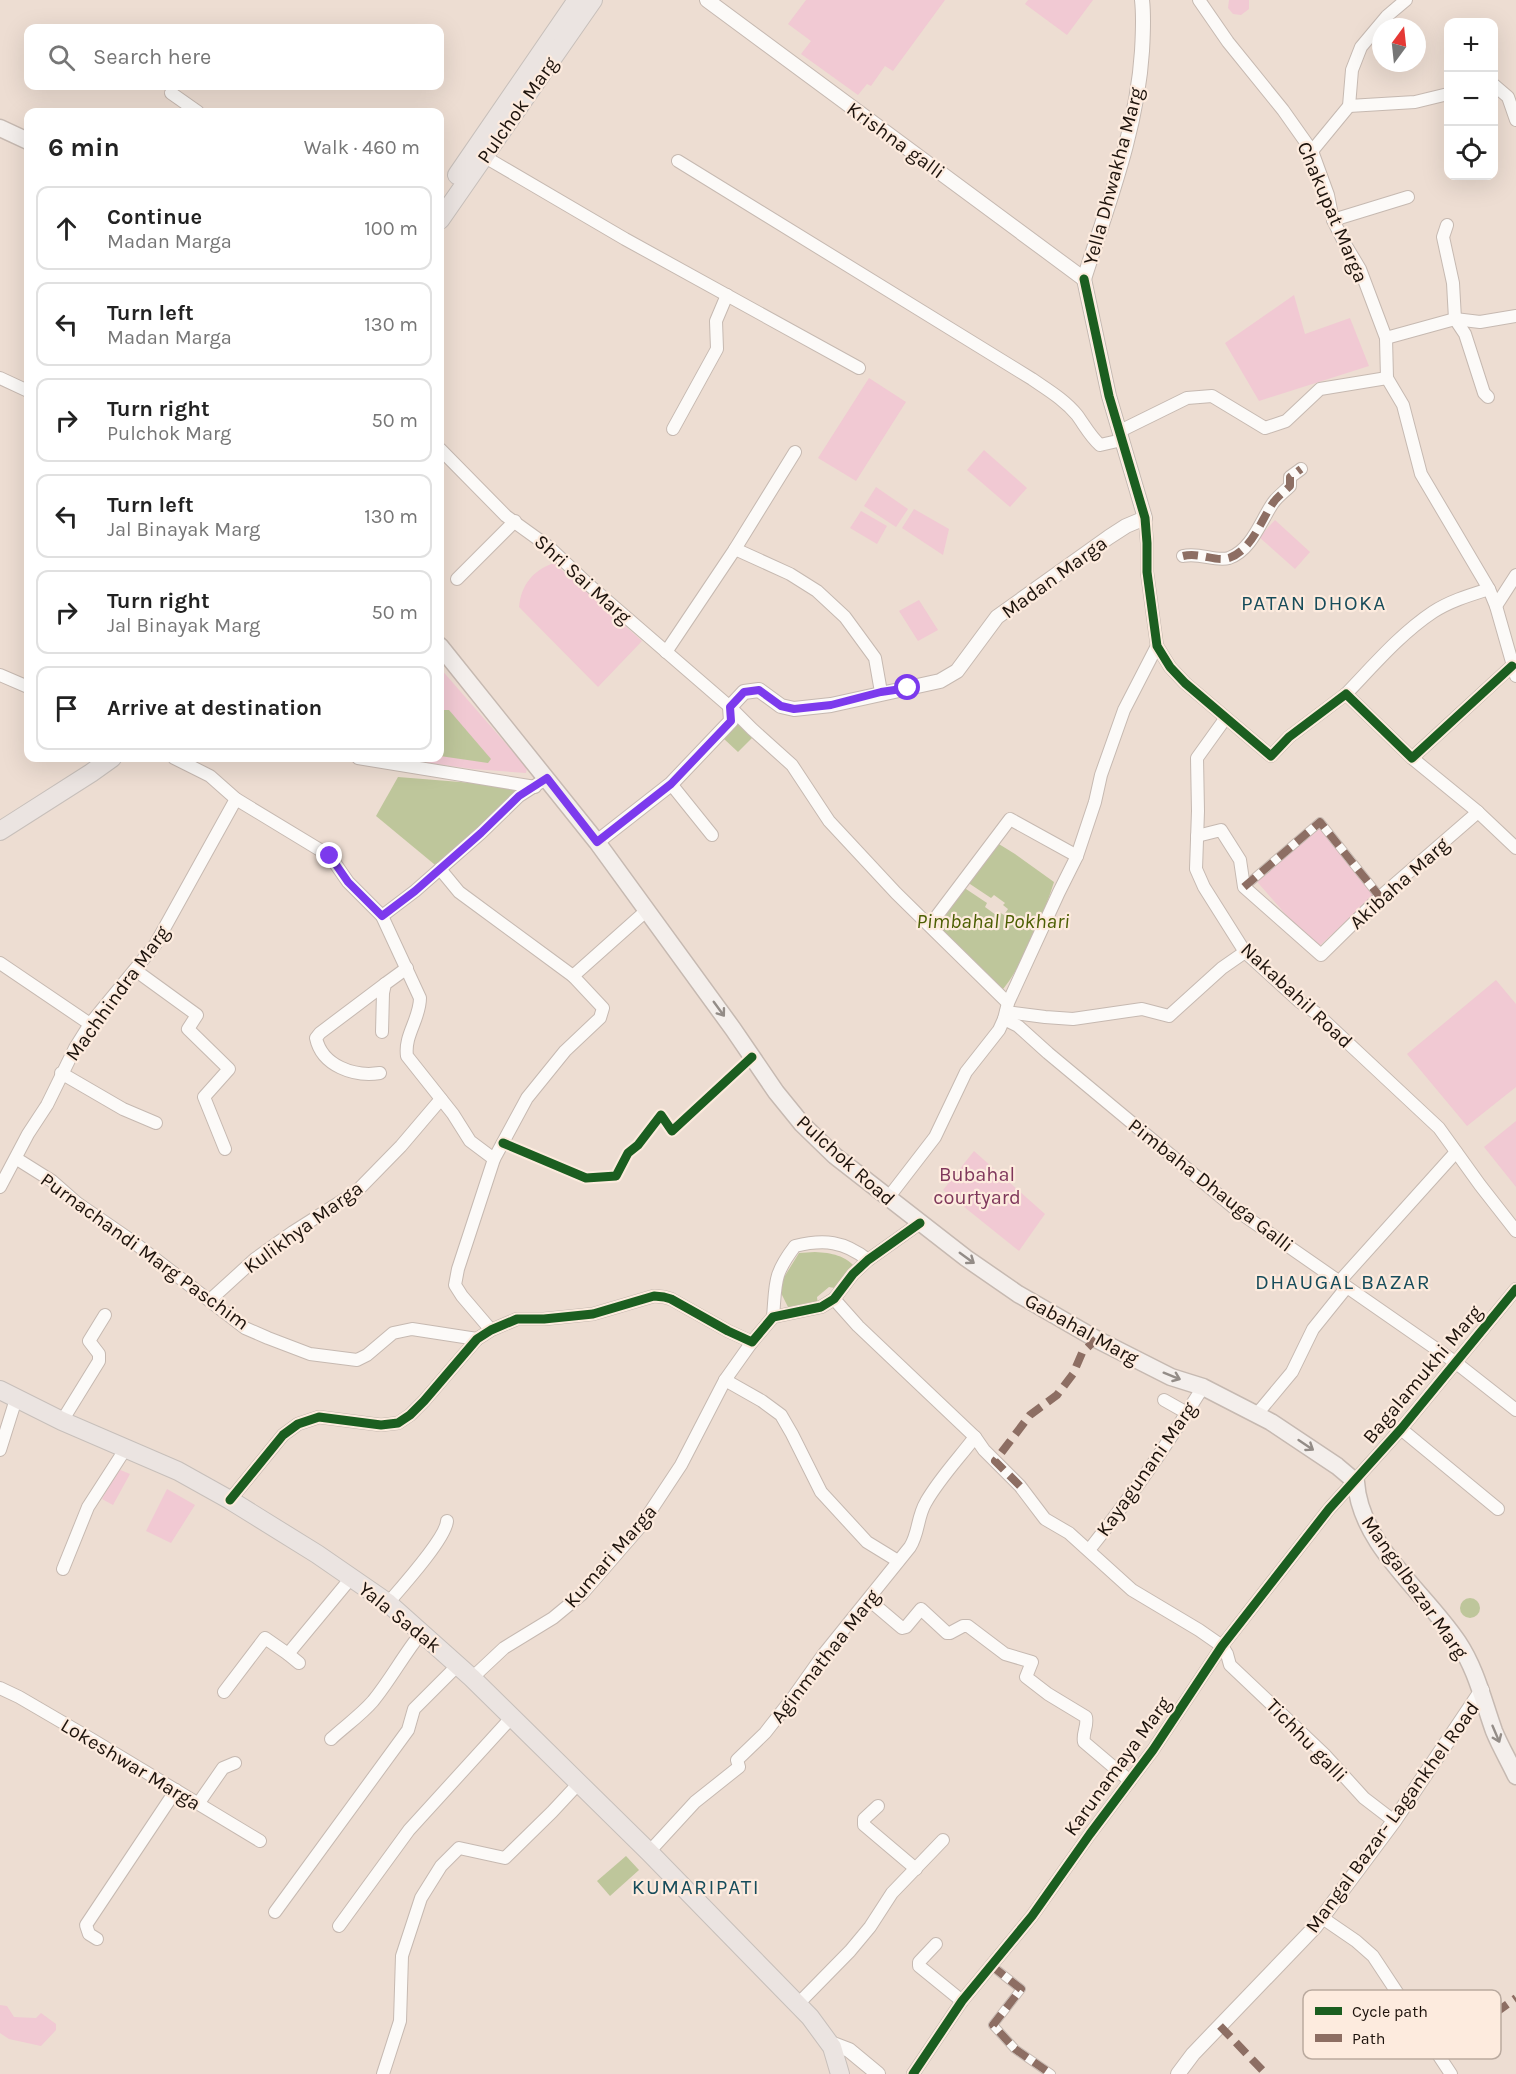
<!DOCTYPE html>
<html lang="en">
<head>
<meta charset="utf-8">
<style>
	body { margin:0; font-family:Karla,sans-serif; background:#f6f6f6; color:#222 }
	.controls { position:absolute; right:18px; top:18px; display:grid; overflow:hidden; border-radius:12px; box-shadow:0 6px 24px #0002 }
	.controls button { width:54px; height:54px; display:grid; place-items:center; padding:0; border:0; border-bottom:2px solid #e0e0e0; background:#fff; color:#222; font:30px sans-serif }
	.compass { position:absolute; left:1372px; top:18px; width:54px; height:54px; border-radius:50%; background:#fff; box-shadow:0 6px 24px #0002; rotate:15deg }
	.stop { position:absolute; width:18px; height:18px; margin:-14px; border:4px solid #7c3aed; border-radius:50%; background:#fff }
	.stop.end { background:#7c3aed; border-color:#fff; box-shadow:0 2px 6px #0008 }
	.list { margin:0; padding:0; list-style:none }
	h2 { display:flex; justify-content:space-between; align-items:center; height:78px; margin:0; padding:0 24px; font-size:26px }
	h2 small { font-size:20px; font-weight:400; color:#767676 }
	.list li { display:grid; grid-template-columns:39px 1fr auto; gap:18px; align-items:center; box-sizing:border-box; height:84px; margin:0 12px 12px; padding:0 12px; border:2px solid #e0e0e0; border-radius:12px }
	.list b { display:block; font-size:22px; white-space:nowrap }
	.list p { margin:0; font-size:20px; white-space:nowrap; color:#767676 }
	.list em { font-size:20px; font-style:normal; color:#767676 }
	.icon { flex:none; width:33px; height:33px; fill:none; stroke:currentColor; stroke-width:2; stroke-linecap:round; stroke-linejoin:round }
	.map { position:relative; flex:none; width:1516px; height:2074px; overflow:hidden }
	.search { position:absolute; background:#fff; box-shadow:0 6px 24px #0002; left:24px; top:24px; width:420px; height:66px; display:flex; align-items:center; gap:15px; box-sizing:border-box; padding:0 21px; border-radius:12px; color:#767676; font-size:22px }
	.panel { position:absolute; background:#fff; box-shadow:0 6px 24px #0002; left:24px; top:108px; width:420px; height:654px; border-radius:12px }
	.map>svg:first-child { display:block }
	.green { fill:#f1c9d3 }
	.water { fill:#bec69b }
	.pier { fill:#edddd2 }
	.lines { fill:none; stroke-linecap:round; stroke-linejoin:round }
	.pedestrian-casing { stroke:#c6b9b1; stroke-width:10 }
	.minor-casing { stroke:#c6b9b1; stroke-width:14 }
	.tertiary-casing { stroke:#c6b9b1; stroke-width:16 }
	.secondary-casing { stroke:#c6b9b1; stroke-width:19 }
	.primary-casing { stroke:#c7bfba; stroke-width:20 }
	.pedestrian { stroke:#fcfaf8; stroke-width:8 }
	.minor { stroke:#fcfaf8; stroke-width:12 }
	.tertiary { stroke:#fcfaf8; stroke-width:14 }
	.secondary { stroke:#f4efec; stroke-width:16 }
	.primary { stroke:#ebe4e1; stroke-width:18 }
	.quiet { stroke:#8d6e63; stroke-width:8; stroke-dasharray:15 8; stroke-linecap:butt }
	.cycleway-casing { stroke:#fdebde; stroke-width:13 }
	.cycleway { stroke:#1b5e20; stroke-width:9 }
	.oneway { stroke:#938c87 }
	.route { stroke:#7c3aed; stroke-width:8 }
	.labels { text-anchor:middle; stroke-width:4.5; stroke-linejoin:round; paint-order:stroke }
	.street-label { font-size:20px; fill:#1d130c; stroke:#fdebde }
	.park-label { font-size:20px; fill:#7f375b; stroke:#fdebde }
	.neighbourhood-label { font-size:21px; letter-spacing:1.5px; fill:#174c5b; stroke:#fdebde }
	.water-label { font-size:21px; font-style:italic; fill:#4c5f03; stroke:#fdebde }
	.key { fill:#fdebde; stroke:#baaa9f; stroke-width:1.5 }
	.key-label { font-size:16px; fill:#1d130c }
</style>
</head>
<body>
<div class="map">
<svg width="1516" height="2074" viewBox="0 0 1516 2074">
	<rect width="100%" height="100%" fill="#edddd2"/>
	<g class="green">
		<polygon points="806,0 945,0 893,71 885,66 871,86 867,84 858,95 801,54 811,41 788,24"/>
		<polygon points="1028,0 1093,0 1067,35 1025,4"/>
		<polygon points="1229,0 1249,0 1249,9 1241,15 1233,14 1228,8"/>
		<polygon points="1294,295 1305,334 1350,318 1369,366 1259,401 1225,343"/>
		<polygon points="869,378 906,402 856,481 818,458"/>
		<polygon points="984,450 1027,488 1010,507 967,470"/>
		<polygon points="876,487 908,509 896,527 864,506"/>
		<polygon points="914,509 949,529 943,555 902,528"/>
		<polygon points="861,511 887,526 877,544 850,528"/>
		<polygon points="1275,520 1310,552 1295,569 1259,537"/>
		<path d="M 554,563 L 642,641 L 598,687 L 519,607 C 521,585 533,570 554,563 Z"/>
		<polygon points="919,600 938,630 918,641 899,611"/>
		<polygon points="440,668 527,768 526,773 473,769 392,758 440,758"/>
		<polygon points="1323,821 1380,890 1316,949 1252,876"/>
		<polygon points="1496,980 1516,1004 1516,1087 1467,1126 1407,1054"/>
		<polygon points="1516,1121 1516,1187 1484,1147"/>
		<polygon points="974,1151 1045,1214 1019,1251 943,1190"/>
		<polygon points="118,1469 130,1474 113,1505 102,1499"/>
		<polygon points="167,1489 195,1505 171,1543 146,1531"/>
		<polygon points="0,2005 7,2006 14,2017 36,2018 41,2013 56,2024 56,2030 41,2046 9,2039 0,2033"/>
	</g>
	<g class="water">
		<polygon points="440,710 449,710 491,759 488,763 440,756"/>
		<polygon points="738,723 752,738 738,752 723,738"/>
		<polygon points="398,777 511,786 519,796 440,869 376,816"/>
		<path d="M 994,841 L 1015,854 L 1054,882 C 1045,911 1021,971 1000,992 L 935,927 Z"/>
		<path d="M 815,1252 C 832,1253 845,1255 857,1269 L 840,1289 L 829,1287 L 817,1297 L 818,1306 L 791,1313 L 778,1287 L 799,1253 Z"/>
		<circle cx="1470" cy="1608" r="10"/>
		<polygon points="626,1856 639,1870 610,1896 597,1881"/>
	</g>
	<polygon class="pier" points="967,882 991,898 994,895 1005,903 1003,905 1008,909 1004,915 999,912 996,915 985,907 987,903 963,887"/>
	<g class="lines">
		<g class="pedestrian-casing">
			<g id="pedestrian">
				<polyline points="1244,887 1320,822 1380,897"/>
				<polyline points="992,1966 1021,1989 993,2025 1015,2049 1051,2074"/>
			</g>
		</g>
		<g class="minor-casing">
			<g id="minor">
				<polyline points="1199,0 1228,42 1283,110 1312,151 1328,195 1333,220 1345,244 1360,269 1386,338 1387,378 1403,405 1421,474 1489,589 1496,606 1516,676"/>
				<polyline points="1494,85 1508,97 1516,120"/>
				<polyline points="171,93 198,112"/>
				<polyline points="1349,106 1415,102 1448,94"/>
				<polyline points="1312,151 1349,106 1352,70 1361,47 1387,16 1406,0"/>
				<polyline points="485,157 625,239 859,368"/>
				<path d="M 678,161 L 1032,379 C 1048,390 1065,400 1077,415 C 1085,426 1090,436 1100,445 L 1122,440"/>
				<polyline points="1333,220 1408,197"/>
				<polyline points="1447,225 1443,237 1453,283 1455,319 1465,334 1484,393 1488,397"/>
				<polyline points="1386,338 1455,319 1480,322 1516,316"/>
				<polyline points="0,378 28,391"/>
				<polyline points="673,429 717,349 716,321 727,295"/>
				<polyline points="1120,431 1187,398 1212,396 1265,428 1286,421 1320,389 1387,378"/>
				<polyline points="440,449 506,516 549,547 589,585 730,707 752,729 792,765 829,821 896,893 1008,1003"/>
				<polyline points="1145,518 1147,543 1147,572 1157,646 1170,667 1185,683 1271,756 1289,737 1346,694 1412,758 1512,666"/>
				<polyline points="735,549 790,574 817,591 845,617 875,658 881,692"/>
				<path d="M 1183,556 C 1200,552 1215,562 1229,558 C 1252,550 1261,520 1273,503 C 1277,497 1284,492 1290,486 L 1290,477 L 1301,469"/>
				<polyline points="457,579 515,521"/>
				<polyline points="1496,606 1516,575"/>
				<polyline points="666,652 735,549 795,452"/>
				<polyline points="0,675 28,687"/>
				<path d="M 1346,694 C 1373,666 1400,634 1433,612 C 1450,601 1470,595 1489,589"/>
				<polyline points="1225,719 1197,758 1198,811 1196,869 1204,887 1245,952 1300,1002 1316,1013 1439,1128 1480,1185 1516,1231"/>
				<polyline points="174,758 210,776 236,799 330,856 348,882 382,916 415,891 481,833 519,796 547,778"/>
				<polyline points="358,758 535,787"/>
				<polyline points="1412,758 1478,812 1516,848"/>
				<polyline points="671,784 712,835"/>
				<polyline points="1197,836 1221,830 1240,860 1244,887 1321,955 1380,897 1478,812"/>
				<polyline points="440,869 459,892 573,976 603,1008 600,1018 565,1051 527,1098 494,1159 458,1269 455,1285 462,1296 491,1330"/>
				<path d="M 382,916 L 420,998 C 420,1019 404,1035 407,1056 L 453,1114 L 470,1141 L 494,1159"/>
				<polyline points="930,925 1010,819 1077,856"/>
				<polyline points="0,963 90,1024"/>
				<polyline points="135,970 197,1015 188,1029 229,1069 204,1097 225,1149"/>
				<polyline points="573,976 646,911"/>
				<polyline points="1006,1012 1045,1017 1073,1019 1142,1009 1169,1016 1222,968 1245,952"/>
				<polyline points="1004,1019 1018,1026 1048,1053 1239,1212 1455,1362 1516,1410"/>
				<polyline points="382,1032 383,993 385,984 407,968"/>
				<polyline points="61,1073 123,1109 156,1123"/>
				<path d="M 380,1073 C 354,1077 322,1066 316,1038 L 320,1033 L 385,984"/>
				<polyline points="17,1159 52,1181 77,1203 132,1241 245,1328 268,1338 310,1354 357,1360 367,1355 393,1333 412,1329 477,1339"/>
				<polyline points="0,1187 28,1134 47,1105 75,1048 90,1024 155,945 236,799"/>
				<polyline points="888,1198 935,1137 966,1072 999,1030 1004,1019 1008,1003 1059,892 1077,856 1095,802 1101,775 1124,710 1157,646"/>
				<polyline points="1339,1282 1456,1152"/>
				<polyline points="834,1299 858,1326 975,1437 984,1450 1020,1486 1045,1519 1069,1533 1132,1590 1199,1630 1222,1646 1227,1654 1230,1665 1324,1754 1364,1798 1394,1821"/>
				<polyline points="210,1300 255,1259 293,1232 356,1192 401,1146 441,1099"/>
				<path d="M 773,1317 C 776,1282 773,1275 795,1246 C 824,1239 844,1241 868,1260"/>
				<polyline points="725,1380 762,1401 781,1415 792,1434 821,1492 867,1542 898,1561"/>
				<polyline points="1164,1400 1187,1413"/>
				<polyline points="1257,1414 1292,1372 1313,1329 1346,1288"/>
				<polyline points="62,1421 99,1361 99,1354 89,1341 105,1315"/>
				<polyline points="1401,1429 1498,1509"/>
				<polyline points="0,1450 16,1399"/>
				<polyline points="230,1500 283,1435 298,1424 319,1417 381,1425 398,1423 410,1415 424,1401 477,1339 491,1330 517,1319 544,1319 593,1314 654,1296 664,1297 671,1299 728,1331 752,1342 773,1317 821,1307 834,1299 853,1274 868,1260 920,1223"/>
				<path d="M 1089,1550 C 1131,1497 1168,1444 1203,1387"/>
				<polyline points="63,1569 88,1507 126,1448"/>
				<path d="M 869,1600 L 902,1628 L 906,1627 L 921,1609 L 947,1633 L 950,1633 L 963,1626 L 968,1626 L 1005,1654 L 1032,1662 L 1026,1677 L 1048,1694 L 1086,1717 C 1088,1727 1082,1733 1084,1742 L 1130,1781"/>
				<path d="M 388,1603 C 401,1588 446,1538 447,1521"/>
				<polyline points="288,1654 299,1663"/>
				<polyline points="472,1678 504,1648 553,1618 582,1594 640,1527 681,1465 725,1380 752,1342"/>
				<polyline points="0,1688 19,1697 91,1739 260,1841"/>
				<polyline points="224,1692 265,1638 288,1654 351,1578"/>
				<path d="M 331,1739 C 345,1726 361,1715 373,1701 C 391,1679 404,1654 422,1632"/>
				<polyline points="198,1804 223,1768 235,1763"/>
				<polyline points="878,1806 864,1819 864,1825 916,1869"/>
				<path d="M 649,1852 L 695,1802 L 739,1767 L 737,1760 L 765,1733 L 794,1696 L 823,1655 L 910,1547 C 919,1533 917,1517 926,1502 C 939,1479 959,1458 975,1437"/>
				<polyline points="275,1912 408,1730 414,1709 458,1665"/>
				<polyline points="1321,1917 1356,1941 1373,1956 1451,2074"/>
				<polyline points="339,1926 409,1830 511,1718"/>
				<polyline points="97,1939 89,1934 86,1925 176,1790"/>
				<polyline points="936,1944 919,1962 919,1966 962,2001"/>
				<polyline points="798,2004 850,1951 870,1927 892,1893 943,1840"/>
				<polyline points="383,2074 400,2021 402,1956 421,1898 441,1866 459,1848 505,1858 552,1812 579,1783"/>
				<polyline points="913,2074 962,2001 1032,1916 1090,1834 1153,1750 1222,1646 1329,1509 1401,1429 1516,1289"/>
			</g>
		</g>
		<g class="tertiary-casing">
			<g id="tertiary">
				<polyline points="707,0 1084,279"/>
				<path d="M 1084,279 C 1108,204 1137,130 1142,51 C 1143,33 1144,17 1142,0"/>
				<polyline points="597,842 671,784 731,721 730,707 744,692 759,690 781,706 794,709 831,705 940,681 957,671 997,617 1109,537 1126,526 1145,518 1109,396 1084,279"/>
				<polyline points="828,2042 849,2050 878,2074"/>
				<polyline points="1178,2074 1193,2054 1315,1927 1394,1821 1482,1690"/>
			</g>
		</g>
		<g class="secondary-casing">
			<g id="secondary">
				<polyline points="0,128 28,141"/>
				<path d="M 440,646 L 597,842 L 733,1029 L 776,1092 L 802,1124 L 835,1156 L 966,1258 L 1018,1294 L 1096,1339 L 1171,1377 L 1203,1387 L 1271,1422 L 1337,1466 L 1356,1482 C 1360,1545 1425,1592 1458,1642 C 1476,1669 1483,1700 1494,1731 C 1500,1746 1509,1761 1516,1776"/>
			</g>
		</g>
		<g class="primary-casing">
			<g id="primary">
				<polyline points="457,175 577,0"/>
				<polyline points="440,220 593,0"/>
				<polyline points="0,831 91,773 112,758"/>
				<polyline points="0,1390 62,1421 178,1471 230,1500 317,1554 388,1603 472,1678 649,1852 810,2017 832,2047 840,2074"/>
			</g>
		</g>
		<use href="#pedestrian" class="pedestrian"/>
		<use href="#minor" class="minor"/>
		<use href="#tertiary" class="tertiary"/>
		<use href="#secondary" class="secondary"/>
		<use href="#primary" class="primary"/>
		<g class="quiet">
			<path d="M 1183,556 C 1200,552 1215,562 1229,558 C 1252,550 1261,520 1273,503 C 1277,497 1284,492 1290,486 L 1290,477 L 1301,469"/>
			<polyline points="1244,887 1320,822 1380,897"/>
			<polyline points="1020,1486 995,1461 1030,1415 1057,1395 1073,1374 1082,1353 1096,1339"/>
			<polyline points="992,1966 1021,1989 993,2025 1015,2049 1051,2074"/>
			<polyline points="1220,2026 1266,2074"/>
			<polyline points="1439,2053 1516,1998"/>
		</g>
		<g class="cycleway-casing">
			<g id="cycleway">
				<polyline points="1084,279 1109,396 1145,518 1147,543 1147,572 1157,646 1170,667 1185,683 1271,756 1289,737 1346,694 1412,758 1512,666"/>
				<polyline points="503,1143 586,1178 616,1176 628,1153 638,1145 661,1115 672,1131 752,1057"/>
				<polyline points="230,1500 283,1435 298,1424 319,1417 381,1425 398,1423 410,1415 424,1401 477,1339 491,1330 517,1319 544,1319 593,1314 654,1296 664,1297 671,1299 728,1331 752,1342 773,1317 821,1307 834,1299 853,1274 868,1260 920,1223"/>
				<polyline points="913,2074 962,2001 1032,1916 1090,1834 1153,1750 1222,1646 1329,1509 1401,1429 1516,1289"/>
			</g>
		</g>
		<use href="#cycleway" class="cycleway"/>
	</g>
	<defs><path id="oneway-shaft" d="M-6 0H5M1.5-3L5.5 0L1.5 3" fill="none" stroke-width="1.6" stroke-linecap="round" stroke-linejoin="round" transform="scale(1.5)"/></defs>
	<g class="oneway">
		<use href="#oneway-shaft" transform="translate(719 1009) rotate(54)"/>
		<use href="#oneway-shaft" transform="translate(967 1258) rotate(36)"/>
		<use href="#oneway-shaft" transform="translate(1172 1376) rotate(22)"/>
		<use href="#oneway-shaft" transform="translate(1306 1445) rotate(34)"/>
		<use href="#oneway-shaft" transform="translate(1496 1734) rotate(67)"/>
	</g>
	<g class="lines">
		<polyline class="route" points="330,856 348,882 382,916 415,891 481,833 519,796 547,778 597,842 671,784 731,721 730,707 744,692 759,690 781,706 794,709 831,705 881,692 908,688"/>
	</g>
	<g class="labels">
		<g class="street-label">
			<text transform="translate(517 110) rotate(-55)" y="7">Pulchok Marg</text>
			<text transform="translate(896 140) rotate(36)" y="7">Krishna galli</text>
			<text transform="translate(1113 176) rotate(-75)" y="7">Yella Dhwakha Marg</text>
			<text transform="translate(1333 212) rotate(67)" y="7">Chakupat Marga</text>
			<text transform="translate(1054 577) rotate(-36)" y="7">Madan Marga</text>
			<text transform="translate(583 579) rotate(42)" y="7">Shri Sai Marg</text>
			<text transform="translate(1399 883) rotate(-42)" y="7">Akibaha Marg</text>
			<text transform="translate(117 993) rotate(-54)" y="7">Machhindra Marg</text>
			<text transform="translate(1297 995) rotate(43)" y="7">Nakabahil Road</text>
			<text transform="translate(846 1160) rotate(42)" y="7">Pulchok Road</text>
			<text transform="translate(1211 1185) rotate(38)" y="7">Pimbaha Dhauga Galli</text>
			<text transform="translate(303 1227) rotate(-36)" y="7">Kulikhya Marga</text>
			<text transform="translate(145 1251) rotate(36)" y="7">Purnachandi Marg Paschim</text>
			<text transform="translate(1082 1329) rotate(29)" y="7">Gabahal Marg</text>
			<text transform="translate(1422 1374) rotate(-50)" y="7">Bagalamukhi Marg</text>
			<text transform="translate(1146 1469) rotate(-55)" y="7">Kayagunani Marg</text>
			<text transform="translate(610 1556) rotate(-49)" y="7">Kumari Marga</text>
			<text transform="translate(1415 1587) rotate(55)" y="7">Mangalbazar Marg</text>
			<text transform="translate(400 1617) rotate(39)" y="7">Yala Sadak</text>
			<text transform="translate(825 1656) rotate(-52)" y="7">Aginmathaa Marg</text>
			<text transform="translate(1307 1740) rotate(46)" y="7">Tichhu galli</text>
			<text transform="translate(131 1764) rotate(31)" y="7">Lokeshwar Marga</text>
			<text transform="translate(1117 1766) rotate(-54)" y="7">Karunamaya Marg</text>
			<text transform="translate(1392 1817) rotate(-54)" y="7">Mangal Bazar- Lagankhel Road</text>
		</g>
		<g class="park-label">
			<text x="977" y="1181">Bubahal<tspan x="977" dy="23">courtyard</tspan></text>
		</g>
		<g class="neighbourhood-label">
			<text x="1314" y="610">PATAN DHOKA</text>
			<text x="1343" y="1289">DHAUGAL BAZAR</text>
			<text x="696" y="1894">KUMARIPATI</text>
		</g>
		<g class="water-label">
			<text x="993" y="928">Pimbahal Pokhari</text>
		</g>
	</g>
	<rect x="1303" y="1990" width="198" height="69" rx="9" class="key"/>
	<rect x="1315" y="2007" width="27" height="8" fill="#1b5e20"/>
	<rect x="1315" y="2034" width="27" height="8" fill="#8d6e63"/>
	<g class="key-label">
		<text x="1352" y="2017">Cycle path</text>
		<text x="1352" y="2044">Path</text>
	</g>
</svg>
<div class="controls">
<button>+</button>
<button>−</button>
<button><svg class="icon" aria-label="locate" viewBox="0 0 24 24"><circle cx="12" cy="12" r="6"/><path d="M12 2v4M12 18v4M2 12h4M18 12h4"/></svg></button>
</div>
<svg class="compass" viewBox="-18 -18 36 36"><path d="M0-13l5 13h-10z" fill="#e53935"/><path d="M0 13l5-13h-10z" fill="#767676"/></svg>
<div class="stop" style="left:908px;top:688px"></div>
<div class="stop end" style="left:330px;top:856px"></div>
<div class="search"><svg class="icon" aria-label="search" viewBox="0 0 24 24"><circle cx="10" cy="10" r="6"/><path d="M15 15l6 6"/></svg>Search here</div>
<section class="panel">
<h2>6 min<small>Walk · 460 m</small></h2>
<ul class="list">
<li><svg class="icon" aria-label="ahead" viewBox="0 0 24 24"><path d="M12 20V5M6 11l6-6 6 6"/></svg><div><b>Continue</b><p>Madan Marga</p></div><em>100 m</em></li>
<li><svg class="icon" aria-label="left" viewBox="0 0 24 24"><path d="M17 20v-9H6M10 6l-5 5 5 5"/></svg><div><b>Turn left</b><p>Madan Marga</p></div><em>130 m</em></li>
<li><svg class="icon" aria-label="right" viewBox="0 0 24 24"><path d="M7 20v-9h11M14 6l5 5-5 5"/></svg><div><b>Turn right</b><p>Pulchok Marg</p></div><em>50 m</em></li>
<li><svg class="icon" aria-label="left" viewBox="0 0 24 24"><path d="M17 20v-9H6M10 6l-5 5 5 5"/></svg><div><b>Turn left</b><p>Jal Binayak Marg</p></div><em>130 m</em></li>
<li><svg class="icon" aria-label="right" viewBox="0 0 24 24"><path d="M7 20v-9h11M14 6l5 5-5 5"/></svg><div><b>Turn right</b><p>Jal Binayak Marg</p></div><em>50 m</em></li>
<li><svg class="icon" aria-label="arrive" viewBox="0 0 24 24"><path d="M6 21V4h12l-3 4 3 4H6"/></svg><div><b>Arrive at destination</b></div></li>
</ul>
</section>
</div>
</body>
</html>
